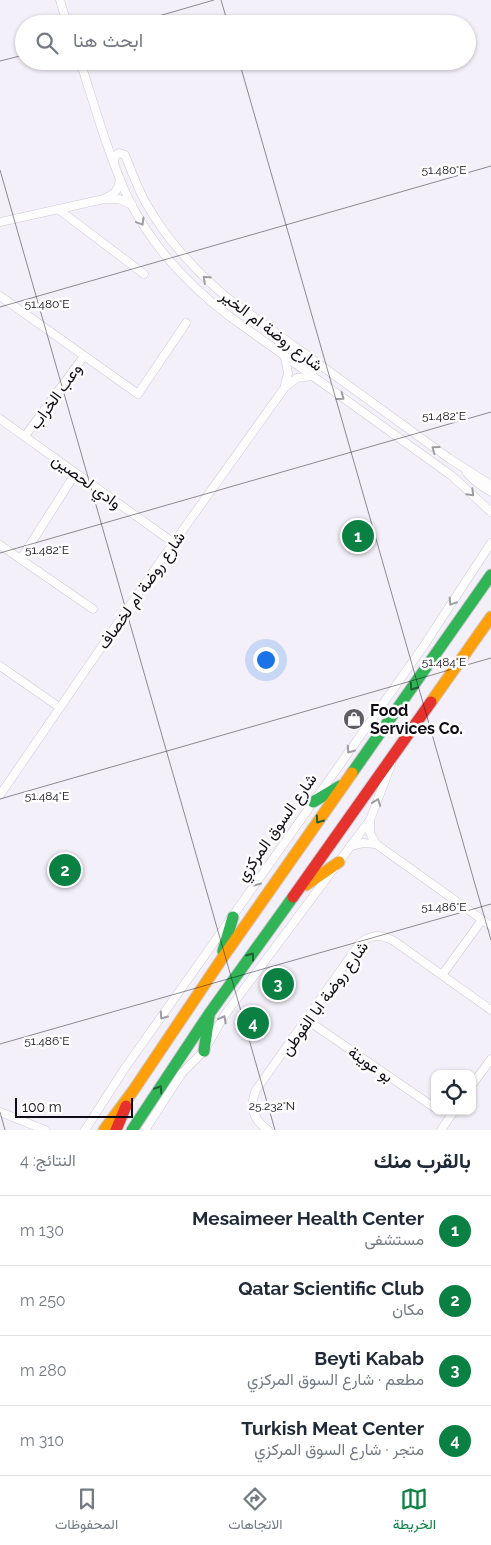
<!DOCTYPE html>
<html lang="ar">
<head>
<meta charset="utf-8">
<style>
	body { margin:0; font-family:Raleway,Vazirmatn,sans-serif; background:#f6f6f7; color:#1f2937; direction:rtl }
	.controls { position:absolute; right:15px; bottom:15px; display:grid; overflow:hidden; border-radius:10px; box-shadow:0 1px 4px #0004 }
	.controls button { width:45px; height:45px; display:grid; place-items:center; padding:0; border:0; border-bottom:1px solid #e0e1e3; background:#fff; color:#1f2937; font:25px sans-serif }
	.scale { position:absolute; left:15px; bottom:12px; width:118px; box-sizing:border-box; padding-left:5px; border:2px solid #100c15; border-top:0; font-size:14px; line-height:18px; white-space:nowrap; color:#100c15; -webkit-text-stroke:4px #fdfdfd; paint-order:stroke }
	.you { position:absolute; left:265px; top:659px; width:18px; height:18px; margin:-12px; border:4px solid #fff; border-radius:50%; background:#1a73e8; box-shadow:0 0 0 8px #1a73e833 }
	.badge { display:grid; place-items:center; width:32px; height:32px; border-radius:50%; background:#0b8043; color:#fff; font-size:16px; font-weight:700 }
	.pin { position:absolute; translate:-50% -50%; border:2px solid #fff; box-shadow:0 1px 5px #0006 }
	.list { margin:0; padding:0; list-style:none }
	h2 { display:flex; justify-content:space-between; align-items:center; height:65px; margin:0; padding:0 20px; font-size:21px }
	h2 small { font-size:16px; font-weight:400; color:#747a83 }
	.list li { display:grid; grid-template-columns:32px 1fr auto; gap:15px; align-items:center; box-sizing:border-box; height:70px; padding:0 20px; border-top:1px solid #e0e1e3 }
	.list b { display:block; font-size:19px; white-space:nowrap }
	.list p { margin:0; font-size:16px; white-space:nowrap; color:#747a83 }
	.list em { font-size:16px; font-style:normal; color:#747a83 }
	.icon { flex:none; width:28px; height:28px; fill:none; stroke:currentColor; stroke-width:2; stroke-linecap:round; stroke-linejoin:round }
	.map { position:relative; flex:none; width:491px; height:1130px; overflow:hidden; direction:ltr }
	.search { position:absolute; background:#fff; box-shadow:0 1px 4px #0004; left:15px; right:15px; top:15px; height:55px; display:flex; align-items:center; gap:12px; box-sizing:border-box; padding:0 18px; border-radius:28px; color:#747a83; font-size:19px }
	.sheet { height:345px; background:#fff }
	nav { display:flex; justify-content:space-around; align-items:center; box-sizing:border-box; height:70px; border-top:1px solid #e0e1e3; background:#fff; font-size:14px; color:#747a83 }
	nav a { display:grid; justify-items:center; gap:2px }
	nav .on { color:#0b8043 }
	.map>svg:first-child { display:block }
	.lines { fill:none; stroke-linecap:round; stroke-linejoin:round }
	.street-casing { stroke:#cdc9d2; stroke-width:9 }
	.fast-casing { stroke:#cdc9d2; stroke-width:13 }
	.slow-casing { stroke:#cdc9d2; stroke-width:13 }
	.jam-casing { stroke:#cdc9d2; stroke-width:13 }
	.street { stroke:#fdfdfe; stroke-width:8 }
	.fast { stroke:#30b455; stroke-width:11 }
	.slow { stroke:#ff9f0a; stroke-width:11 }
	.jam { stroke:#e5322d; stroke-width:11 }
	.oneway { stroke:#9e9da1 }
	.oneway2 { stroke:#206035 }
	.ticks { fill:none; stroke:#100c15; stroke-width:1; stroke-opacity:0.45 }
	.labels { text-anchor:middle; stroke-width:5; stroke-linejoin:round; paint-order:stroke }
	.street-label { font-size:16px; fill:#100c15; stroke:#fdfdfd }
	.poi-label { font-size:16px; font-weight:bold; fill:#100c15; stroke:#fdfdfd; text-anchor:start }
	.ticks-label { font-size:12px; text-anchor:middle; fill:#100c15; stroke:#fdfdfd; stroke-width:5; stroke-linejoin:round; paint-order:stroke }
</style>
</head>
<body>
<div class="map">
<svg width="491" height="1130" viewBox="0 0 491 1130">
	<rect width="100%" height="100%" fill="#f4f0f9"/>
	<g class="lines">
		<g class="street-casing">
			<g id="street">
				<polyline points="60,0 67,24"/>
				<path d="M 80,61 C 95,107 108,154 128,198 C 151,245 187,284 229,316 L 452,476 L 491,512"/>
				<path d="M 114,161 L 115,156 L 119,153 L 125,155 C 132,172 138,190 147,205 C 167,240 195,270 225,296 L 450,459 L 491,485"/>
				<path d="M 105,198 C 115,194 119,189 120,179"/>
				<polyline points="58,209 144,274"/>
				<polyline points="0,222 104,199 119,199 132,205"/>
				<polyline points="0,296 138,394 186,323"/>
				<polyline points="285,385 288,373 285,358"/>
				<polyline points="0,419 174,543"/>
				<polyline points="25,436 84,356"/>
				<polyline points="467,473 476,482 491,492"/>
				<polyline points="0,545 93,609"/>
				<polyline points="21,559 75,474"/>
				<polyline points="0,666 59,707"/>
				<polyline points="0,795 157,566 285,387 297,378 312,376"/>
				<polyline points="370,820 370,833 376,844 491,926"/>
				<polyline points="350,846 363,843 376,844"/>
				<polyline points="442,975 482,920"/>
				<polyline points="307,1020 435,1108"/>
				<polyline points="472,1085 491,1059"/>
				<polyline points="0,1112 45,1130"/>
				<polyline points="85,1130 125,1068 421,650 491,543"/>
				<polyline points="145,1130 182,1073 204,1051 224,1016 370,820 391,765"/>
				<path d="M 268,1130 C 253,1120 249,1107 256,1090 L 360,943 C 372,934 380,934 394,941 L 491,1010"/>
				<polyline points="441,1130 454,1111"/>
			</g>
		</g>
		<g class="fast-casing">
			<g id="fast">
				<polyline points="352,773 491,575"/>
				<polyline points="313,802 340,786"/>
				<polyline points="223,951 233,917"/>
				<polyline points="204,1051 209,1016"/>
				<polyline points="132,1130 209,1014 293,897"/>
			</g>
		</g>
		<g class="slow-casing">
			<g id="slow">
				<polyline points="431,702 491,617"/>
				<polyline points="306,885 339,862"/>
				<polyline points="104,1130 133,1091 221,960 352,773"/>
			</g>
		</g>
		<g class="jam-casing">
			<g id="jam">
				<polyline points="293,897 431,702"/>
				<polyline points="116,1130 126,1106"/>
			</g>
		</g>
		<use href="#street" class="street"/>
		<use href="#fast" class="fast"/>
		<use href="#slow" class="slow"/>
		<use href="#jam" class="jam"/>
	</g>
	<defs><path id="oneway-chevron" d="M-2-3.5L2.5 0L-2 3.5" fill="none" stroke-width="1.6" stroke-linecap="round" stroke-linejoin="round" transform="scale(1.25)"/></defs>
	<g class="oneway">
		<use href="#oneway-chevron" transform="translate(141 222) rotate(59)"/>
		<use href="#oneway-chevron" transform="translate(206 279) rotate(-137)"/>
		<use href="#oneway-chevron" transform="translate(341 397) rotate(36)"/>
		<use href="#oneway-chevron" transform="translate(435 449) rotate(-144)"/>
		<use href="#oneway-chevron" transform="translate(471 493) rotate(45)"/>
		<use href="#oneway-chevron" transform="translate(452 602) rotate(123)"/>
		<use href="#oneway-chevron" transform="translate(350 750) rotate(125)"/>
		<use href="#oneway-chevron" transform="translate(377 802) rotate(-70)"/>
		<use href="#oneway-chevron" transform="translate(256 883) rotate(125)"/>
		<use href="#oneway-chevron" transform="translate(163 1016) rotate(125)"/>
		<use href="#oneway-chevron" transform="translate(223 1019) rotate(-61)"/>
	</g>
	<g class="oneway2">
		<use href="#oneway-chevron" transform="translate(413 687) rotate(125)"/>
		<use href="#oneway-chevron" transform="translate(319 820) rotate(125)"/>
		<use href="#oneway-chevron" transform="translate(251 956) rotate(-54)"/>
		<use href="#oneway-chevron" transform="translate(159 1089) rotate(-57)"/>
	</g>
	<path class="ticks" d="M 221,0 L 228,24M 131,24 L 214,0M 0,61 L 24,55M 239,61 L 491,940M 0,170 L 275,1130M 0,307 L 491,166M 0,553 L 491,412M 0,799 L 491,658M 0,1044 L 491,904M 0,1112 L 5,1130"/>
	<defs>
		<g id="shop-disc" transform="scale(1.125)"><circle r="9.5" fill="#605c65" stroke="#fdfdfd"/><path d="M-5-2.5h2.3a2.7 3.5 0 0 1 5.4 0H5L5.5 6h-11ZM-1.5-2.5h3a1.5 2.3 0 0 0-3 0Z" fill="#fff"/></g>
	</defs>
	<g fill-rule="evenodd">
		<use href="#shop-disc" x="354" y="719"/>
	</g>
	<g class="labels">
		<g class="street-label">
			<text transform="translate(272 330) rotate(37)" y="6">شارع روضة ام الخير</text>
			<text transform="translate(55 396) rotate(-54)" y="6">وعب الخراب</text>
			<text transform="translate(87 481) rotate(36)" y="6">وادي لحصين</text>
			<text transform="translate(141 590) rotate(-55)" y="6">شارع روضة ام لخصاف</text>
			<text transform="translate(276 827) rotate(-55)" y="6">شارع السوق المركزي</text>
			<text transform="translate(324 998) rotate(-54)" y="6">شارع روضة ابا الفوطن</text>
			<text transform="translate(371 1064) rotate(35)" y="6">بو عوينة</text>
		</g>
		<g class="poi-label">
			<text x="370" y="716">Food<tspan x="370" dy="18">Services Co.</tspan></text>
		</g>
	</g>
	<g class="ticks-label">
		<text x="444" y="174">51.480°E</text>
		<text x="47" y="308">51.480°E</text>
		<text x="444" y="420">51.482°E</text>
		<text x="47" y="554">51.482°E</text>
		<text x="444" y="666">51.484°E</text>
		<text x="47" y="800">51.484°E</text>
		<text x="444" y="911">51.486°E</text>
		<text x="47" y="1045">51.486°E</text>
		<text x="272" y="1110">25.232°N</text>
	</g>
</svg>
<div class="controls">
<button><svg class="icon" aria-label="locate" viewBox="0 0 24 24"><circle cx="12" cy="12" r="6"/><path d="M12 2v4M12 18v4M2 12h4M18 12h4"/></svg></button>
</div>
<div class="scale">100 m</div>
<div class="you"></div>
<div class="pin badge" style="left:358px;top:536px">1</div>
<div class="pin badge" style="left:65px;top:870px">2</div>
<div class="pin badge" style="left:278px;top:984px">3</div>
<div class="pin badge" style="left:253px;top:1023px">4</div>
<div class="search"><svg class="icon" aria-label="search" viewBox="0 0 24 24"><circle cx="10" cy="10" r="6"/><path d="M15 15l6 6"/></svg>ابحث هنا</div>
</div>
<section class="sheet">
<h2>بالقرب منك<small>النتائج: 4</small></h2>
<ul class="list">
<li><span class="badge">1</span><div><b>Mesaimeer Health Center</b><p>مستشفى</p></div><em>130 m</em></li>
<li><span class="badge">2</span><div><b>Qatar Scientific Club</b><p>مكان</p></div><em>250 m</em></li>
<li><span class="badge">3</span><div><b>Beyti Kabab</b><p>مطعم · شارع السوق المركزي</p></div><em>280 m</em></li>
<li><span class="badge">4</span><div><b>Turkish Meat Center</b><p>متجر · شارع السوق المركزي</p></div><em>310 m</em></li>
</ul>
</section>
<nav>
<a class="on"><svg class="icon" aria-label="map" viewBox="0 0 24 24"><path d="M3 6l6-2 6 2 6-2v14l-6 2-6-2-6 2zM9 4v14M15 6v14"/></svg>الخريطة</a>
<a><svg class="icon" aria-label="directions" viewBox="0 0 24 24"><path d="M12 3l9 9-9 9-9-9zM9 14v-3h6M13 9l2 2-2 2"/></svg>الاتجاهات</a>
<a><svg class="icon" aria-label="saved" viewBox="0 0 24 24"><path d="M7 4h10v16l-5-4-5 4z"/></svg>المحفوظات</a>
</nav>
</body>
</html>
